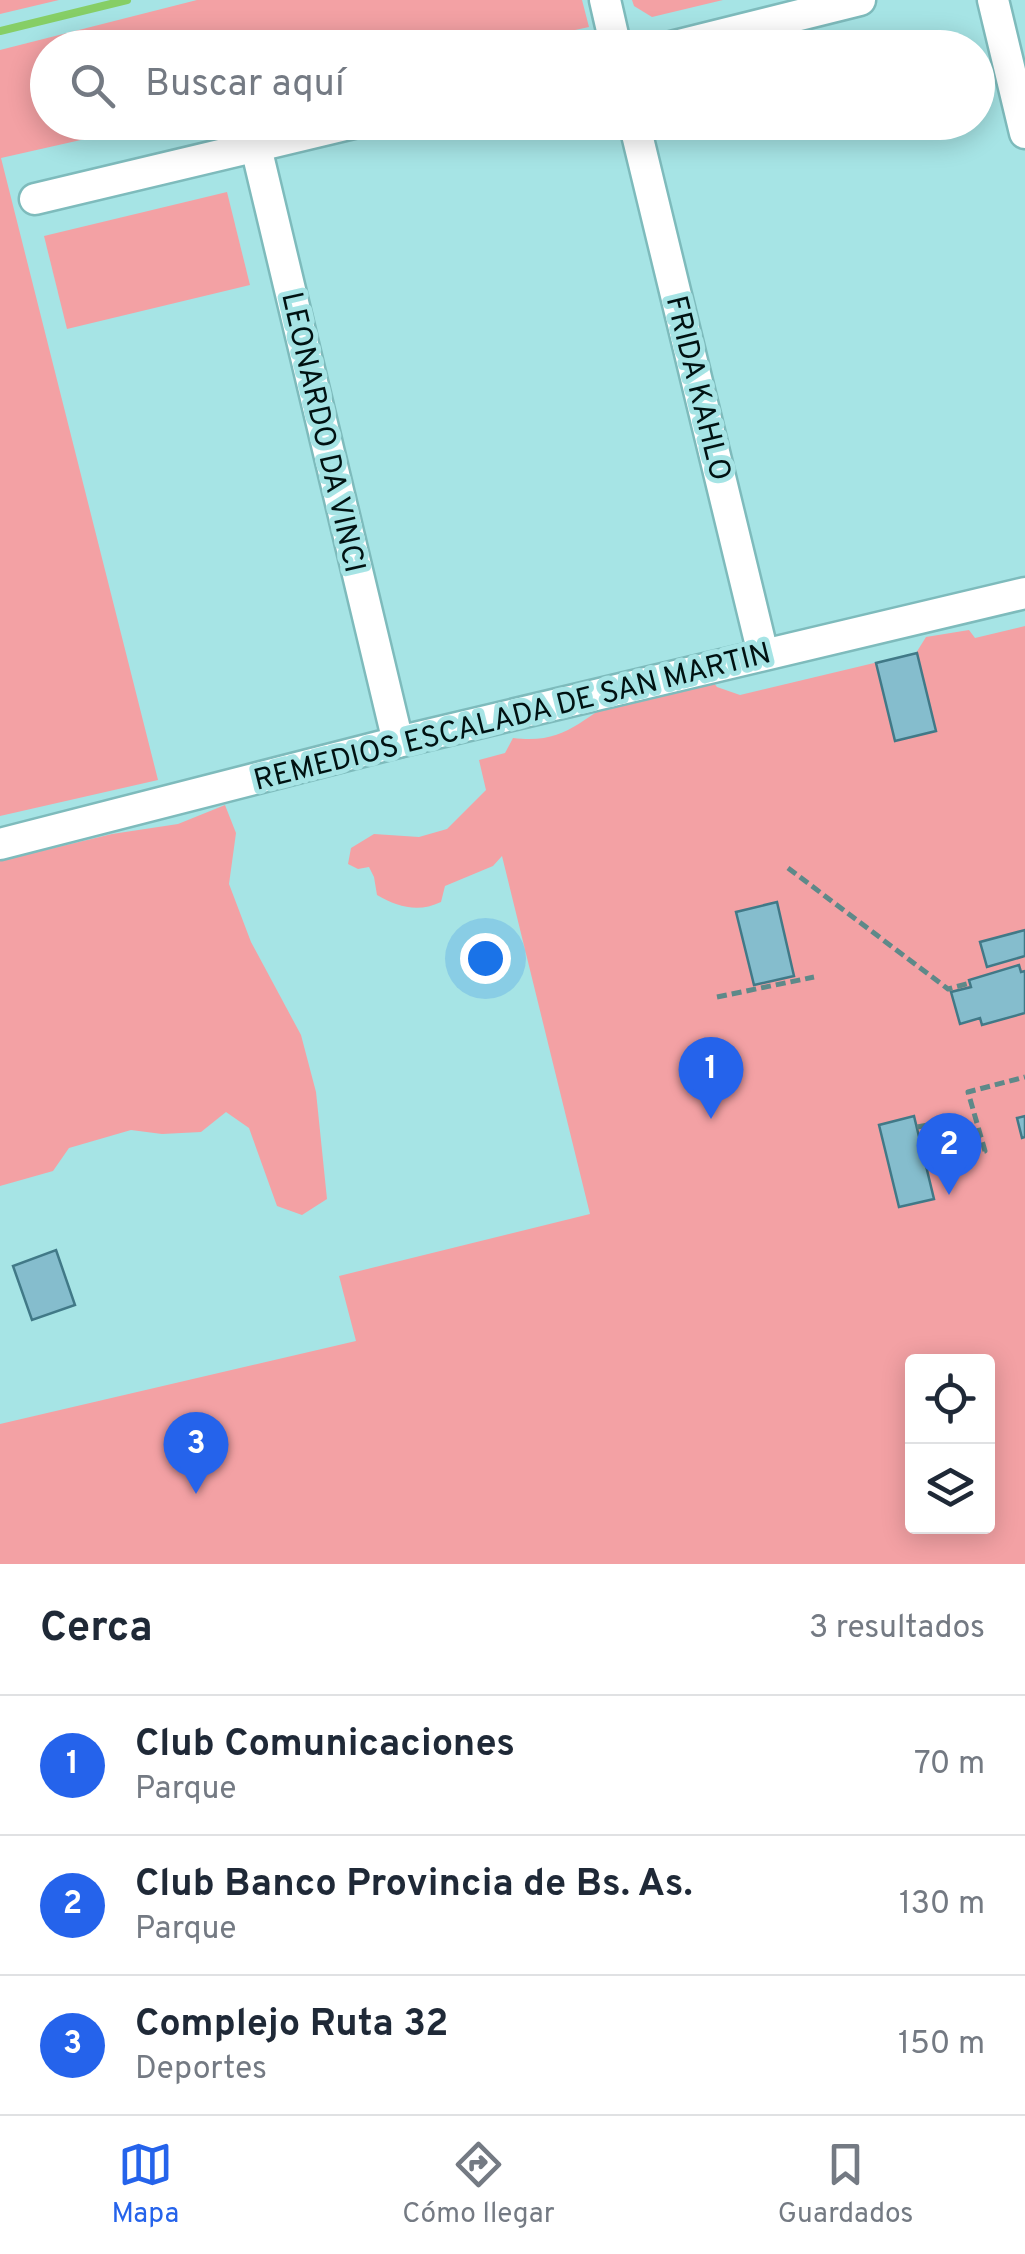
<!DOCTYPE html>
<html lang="es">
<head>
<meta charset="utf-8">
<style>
	body { margin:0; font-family:Overpass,sans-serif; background:#f6f6f7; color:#1f2937 }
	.controls { position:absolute; right:30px; bottom:30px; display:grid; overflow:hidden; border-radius:10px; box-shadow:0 5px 25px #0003 }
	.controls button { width:90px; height:90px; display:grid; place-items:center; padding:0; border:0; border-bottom:2px solid #e0e1e3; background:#fff; color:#1f2937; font:50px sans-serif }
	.you { position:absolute; left:485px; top:958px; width:35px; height:35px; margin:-25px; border:8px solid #fff; border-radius:50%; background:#1a73e8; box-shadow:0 0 0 15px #1a73e833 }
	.badge { display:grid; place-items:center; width:65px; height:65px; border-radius:50%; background:#2563eb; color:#fff; font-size:32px; font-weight:700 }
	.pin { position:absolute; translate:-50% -82px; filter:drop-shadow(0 2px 5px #0008) }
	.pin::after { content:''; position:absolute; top:52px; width:35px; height:30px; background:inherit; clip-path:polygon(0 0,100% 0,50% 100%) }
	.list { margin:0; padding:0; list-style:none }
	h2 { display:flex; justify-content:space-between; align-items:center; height:130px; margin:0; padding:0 40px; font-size:42px }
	h2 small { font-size:32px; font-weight:400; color:#747a83 }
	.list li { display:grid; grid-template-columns:65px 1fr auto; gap:30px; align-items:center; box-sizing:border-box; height:140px; padding:0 40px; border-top:2px solid #e0e1e3 }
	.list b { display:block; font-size:38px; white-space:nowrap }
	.list p { margin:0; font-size:32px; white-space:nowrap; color:#747a83 }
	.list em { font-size:32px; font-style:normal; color:#747a83 }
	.icon { flex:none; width:55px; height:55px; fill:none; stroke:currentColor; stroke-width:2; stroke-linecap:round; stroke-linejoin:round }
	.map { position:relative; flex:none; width:1025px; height:1564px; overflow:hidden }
	.search { position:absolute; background:#fff; box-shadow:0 5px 25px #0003; left:30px; right:30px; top:30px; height:110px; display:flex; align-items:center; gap:25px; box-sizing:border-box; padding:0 35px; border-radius:55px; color:#747a83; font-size:38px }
	.sheet { height:550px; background:#fff }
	nav { display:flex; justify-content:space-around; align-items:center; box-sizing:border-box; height:140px; border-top:2px solid #e0e1e3; background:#fff; font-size:28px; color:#747a83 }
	nav a { display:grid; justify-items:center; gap:5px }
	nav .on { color:#2563eb }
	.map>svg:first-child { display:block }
	.green { fill:#f3a1a4; fill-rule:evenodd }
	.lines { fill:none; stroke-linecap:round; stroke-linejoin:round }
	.stream { stroke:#86ce66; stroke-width:8 }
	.building { fill:#85bdcd; stroke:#417987; stroke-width:2.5 }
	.minor-casing { stroke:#7ebbbc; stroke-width:35 }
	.path { stroke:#5e8989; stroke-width:5; stroke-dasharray:10 5; stroke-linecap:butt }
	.minor { stroke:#fff; stroke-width:30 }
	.labels { text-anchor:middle; stroke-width:10; stroke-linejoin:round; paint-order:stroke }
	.street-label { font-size:30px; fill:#001212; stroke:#a6e4e5 }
</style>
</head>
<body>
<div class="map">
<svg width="1025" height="1564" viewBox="0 0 1025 1564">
	<rect width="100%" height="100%" fill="#a6e4e5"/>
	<g class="green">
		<polygon points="0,0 59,0 0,14"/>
		<polygon points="197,0 582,0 589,27 492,48 48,48 48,122 156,123 1,158 158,780 0,816 0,50"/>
		<polygon points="632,0 723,0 652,17 634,6"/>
		<polygon points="227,192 250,285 67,329 44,236"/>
		<path d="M 1025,626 L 1025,1564 L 0,1564 L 0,1424 L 356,1341 L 339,1276 L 590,1214 L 502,856 L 493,866 L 445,886 L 441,902 C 418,913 398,907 377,895 L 374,877 L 369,867 L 358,869 L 348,864 L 351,848 L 374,834 L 419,837 L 447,829 L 486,790 L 479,760 L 505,753 L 513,738 C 569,745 581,716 627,694 C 651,683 678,676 702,668 L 717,687 L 740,695 L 916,653 L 926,637 L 969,630 L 975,638 ZM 912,1362 L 988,1362 L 988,1526 L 912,1526 Z"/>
		<polygon points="225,805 236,833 229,884 251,942 301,1035 316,1092 327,1199 302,1215 277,1206 249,1128 226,1112 201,1132 162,1134 131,1130 69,1148 53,1171 0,1186 0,861 112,834 178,824"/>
	</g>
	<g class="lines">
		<polyline class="stream" points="0,31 127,0"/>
	</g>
	<g class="building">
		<polygon points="917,653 936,731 895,741 876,663"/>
		<polygon points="777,902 794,976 754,985 736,912"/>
		<polygon points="1025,930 1025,956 987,967 980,942"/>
		<polygon points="1019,965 1021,972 1025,971 1025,1013 982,1025 980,1018 960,1024 951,992 971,987 969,980"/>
		<polygon points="914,1116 934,1199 899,1207 879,1125"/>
		<polygon points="1025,1116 1025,1137 1022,1138 1017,1118"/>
		<polygon points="56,1250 75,1305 32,1320 13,1266"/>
	</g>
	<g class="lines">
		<g class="minor-casing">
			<g id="minor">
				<polyline points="605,0 616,48"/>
				<polyline points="993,0 1025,133"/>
				<polyline points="667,48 860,0"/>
				<polyline points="250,122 398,742"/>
				<polyline points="634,122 763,654"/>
				<polyline points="35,199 358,122"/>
				<polyline points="0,844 398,742 1025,593"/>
			</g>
		</g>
		<g class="path">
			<polyline points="788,868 948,989 970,983"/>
			<polyline points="717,997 814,977"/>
			<polyline points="917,1127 939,1123 981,1138"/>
			<polyline points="926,1166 985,1151 968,1092 1025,1077"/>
		</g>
		<use href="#minor" class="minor"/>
	</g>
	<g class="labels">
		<g class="street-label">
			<text transform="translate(699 388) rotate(76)" y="10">FRIDA KAHLO</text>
			<text transform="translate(324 432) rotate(77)" y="10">LEONARDO DA VINCI</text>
			<text transform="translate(512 716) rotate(-14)" y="10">REMEDIOS ESCALADA DE SAN MARTIN</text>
		</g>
	</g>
</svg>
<div class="controls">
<button><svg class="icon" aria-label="locate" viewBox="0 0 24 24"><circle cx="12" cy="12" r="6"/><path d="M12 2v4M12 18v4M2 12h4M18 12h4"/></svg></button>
<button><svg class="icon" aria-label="layers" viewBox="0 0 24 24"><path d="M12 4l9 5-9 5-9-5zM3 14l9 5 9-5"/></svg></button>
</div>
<div class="you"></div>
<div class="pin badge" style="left:711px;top:1119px">1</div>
<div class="pin badge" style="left:949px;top:1195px">2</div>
<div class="pin badge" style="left:196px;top:1494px">3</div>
<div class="search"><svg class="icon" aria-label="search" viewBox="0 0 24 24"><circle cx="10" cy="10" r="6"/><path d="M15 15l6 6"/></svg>Buscar aquí</div>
</div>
<section class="sheet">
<h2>Cerca<small>3 resultados</small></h2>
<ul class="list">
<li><span class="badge">1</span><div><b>Club Comunicaciones</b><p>Parque</p></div><em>70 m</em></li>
<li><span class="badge">2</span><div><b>Club Banco Provincia de Bs. As.</b><p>Parque</p></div><em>130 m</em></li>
<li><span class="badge">3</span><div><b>Complejo Ruta 32</b><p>Deportes</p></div><em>150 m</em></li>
</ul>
</section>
<nav>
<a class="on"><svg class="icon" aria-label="map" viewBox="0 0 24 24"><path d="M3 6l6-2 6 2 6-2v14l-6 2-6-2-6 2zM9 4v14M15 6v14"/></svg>Mapa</a>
<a><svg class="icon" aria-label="directions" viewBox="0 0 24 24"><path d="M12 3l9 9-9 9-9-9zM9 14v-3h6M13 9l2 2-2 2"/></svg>Cómo llegar</a>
<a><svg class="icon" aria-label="saved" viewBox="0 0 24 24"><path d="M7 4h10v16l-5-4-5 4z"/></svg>Guardados</a>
</nav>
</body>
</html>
